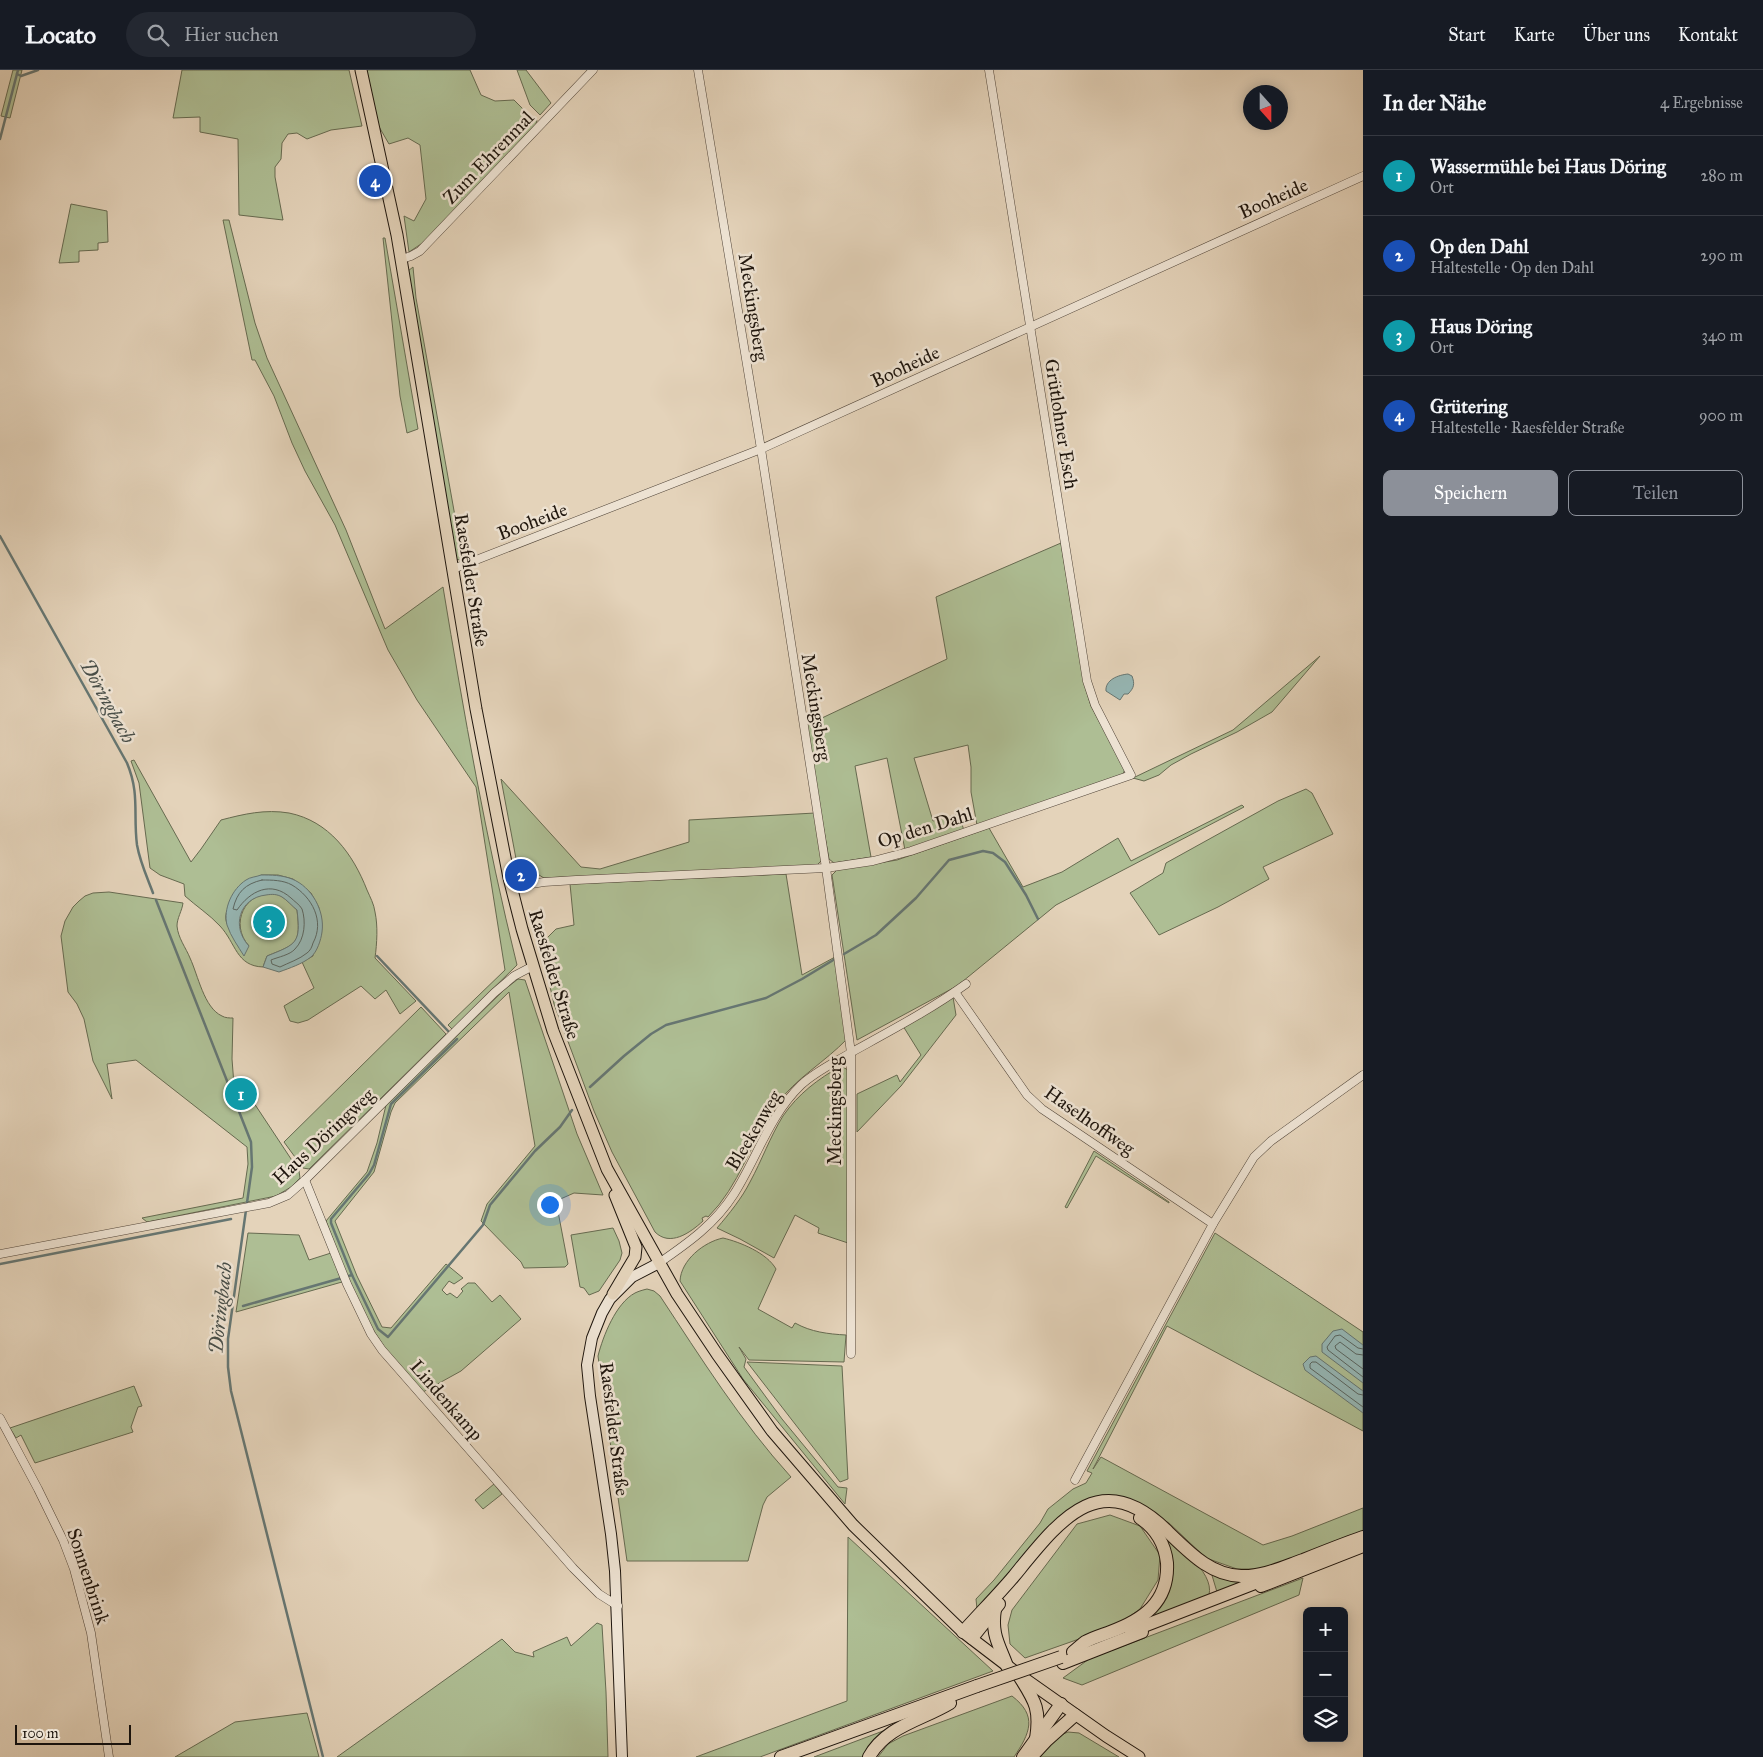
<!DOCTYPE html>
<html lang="de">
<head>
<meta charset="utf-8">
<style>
	body { margin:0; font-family:"IM FELL Great Primer",serif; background:#242831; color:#f1f3f6 }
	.controls { position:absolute; right:15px; bottom:15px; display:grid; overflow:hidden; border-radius:8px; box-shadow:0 2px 12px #0003 }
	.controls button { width:45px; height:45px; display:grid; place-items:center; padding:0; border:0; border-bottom:1px solid #363941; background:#171b24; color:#f1f3f6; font:25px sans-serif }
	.compass { position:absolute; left:1243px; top:15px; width:45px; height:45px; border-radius:50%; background:#171b24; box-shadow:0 2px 12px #0003; rotate:159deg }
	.scale { position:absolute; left:15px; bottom:12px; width:116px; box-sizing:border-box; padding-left:5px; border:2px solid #1e150d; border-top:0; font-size:14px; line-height:18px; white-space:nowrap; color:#1e150d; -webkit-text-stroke:4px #ede2d2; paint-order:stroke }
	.you { position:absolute; left:549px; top:1134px; width:18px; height:18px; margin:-12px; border:4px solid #fff; border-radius:50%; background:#1a73e8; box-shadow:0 0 0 8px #1a73e833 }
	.badge { display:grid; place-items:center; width:32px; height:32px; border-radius:50%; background:#8c9099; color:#fff; font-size:16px; font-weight:700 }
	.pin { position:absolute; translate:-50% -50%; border:2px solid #fff; box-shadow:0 1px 5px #0006 }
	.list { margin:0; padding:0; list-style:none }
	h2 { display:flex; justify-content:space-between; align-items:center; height:65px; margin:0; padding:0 20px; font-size:21px }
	h2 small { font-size:16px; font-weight:400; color:#9ea1a6 }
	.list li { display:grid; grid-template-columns:32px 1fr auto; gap:15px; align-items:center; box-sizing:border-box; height:80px; padding:0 20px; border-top:1px solid #363941 }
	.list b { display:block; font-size:19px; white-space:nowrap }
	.list p { margin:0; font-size:16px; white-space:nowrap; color:#9ea1a6 }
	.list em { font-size:16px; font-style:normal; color:#9ea1a6 }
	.actions { display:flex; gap:10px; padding:15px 20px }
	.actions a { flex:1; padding:11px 0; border:1px solid #8c9099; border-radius:8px; text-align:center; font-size:18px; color:#8c9099 }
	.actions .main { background:#8c9099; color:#fff }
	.icon { flex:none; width:28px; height:28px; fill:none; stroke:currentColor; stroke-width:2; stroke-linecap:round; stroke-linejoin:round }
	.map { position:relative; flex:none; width:1363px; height:1687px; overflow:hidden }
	header { display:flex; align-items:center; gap:30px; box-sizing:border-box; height:70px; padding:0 25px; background:#171b24; border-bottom:1px solid #363941 }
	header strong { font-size:24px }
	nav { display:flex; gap:28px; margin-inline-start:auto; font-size:18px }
	.search { width:350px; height:45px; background:#242831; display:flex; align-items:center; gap:12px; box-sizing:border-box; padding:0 18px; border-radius:28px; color:#9ea1a6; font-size:19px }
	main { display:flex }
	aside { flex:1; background:#171b24 }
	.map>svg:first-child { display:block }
	.green { fill:#aebe94; stroke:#666a50 }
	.water { fill:#96b7b5; stroke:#667672 }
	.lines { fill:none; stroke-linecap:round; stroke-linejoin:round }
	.shore { stroke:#5a6661; stroke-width:1 }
	.stream { stroke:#667672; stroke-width:2.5 }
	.minor-casing { stroke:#504438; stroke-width:9 }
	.secondary-casing { stroke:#1e150d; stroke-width:12 }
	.primary-casing { stroke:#1e150d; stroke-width:13 }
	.trunk-casing { stroke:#1e150d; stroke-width:14 }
	.minor { stroke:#ede2d2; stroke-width:8 }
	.secondary { stroke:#ede2d2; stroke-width:10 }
	.primary { stroke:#e4d3ba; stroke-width:11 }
	.trunk { stroke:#e4d3ba; stroke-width:12 }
	.trunk-bridge-casing { stroke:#1e150d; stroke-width:14; stroke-linecap:butt }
	.trunk-bridge { stroke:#e4d3ba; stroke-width:12 }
	.labels { text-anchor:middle; stroke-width:5; stroke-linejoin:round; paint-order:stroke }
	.street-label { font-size:19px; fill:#1e150d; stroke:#ede2d2 }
	.water-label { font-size:20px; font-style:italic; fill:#484e48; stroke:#ede2d2 }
</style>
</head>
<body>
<header>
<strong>Locato</strong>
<div class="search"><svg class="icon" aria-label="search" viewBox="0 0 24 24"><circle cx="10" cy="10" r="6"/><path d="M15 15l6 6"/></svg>Hier suchen</div>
<nav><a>Start</a><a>Karte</a><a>Über uns</a><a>Kontakt</a></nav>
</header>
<main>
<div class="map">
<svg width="1363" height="1687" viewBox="0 0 1363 1687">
	<rect width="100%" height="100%" fill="#e4d3ba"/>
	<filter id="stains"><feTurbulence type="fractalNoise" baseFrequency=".004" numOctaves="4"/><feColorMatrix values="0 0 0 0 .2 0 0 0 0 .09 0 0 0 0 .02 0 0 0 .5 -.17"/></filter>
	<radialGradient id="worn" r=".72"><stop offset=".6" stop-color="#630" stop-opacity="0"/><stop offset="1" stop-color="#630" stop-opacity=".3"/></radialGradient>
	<g class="green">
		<polygon points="13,0 22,0 10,48 1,46"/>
		<polygon points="182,0 349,0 362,56 331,60 307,69 297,63 288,64 282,73 281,89 275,97 275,107 283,150 239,145 238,69 200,62 200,47 173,48"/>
		<polygon points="366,0 470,0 481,25 495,31 514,30 534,50 536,49 537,50 536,54 436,160 421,174 409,182 404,146 414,151 426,129 420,75 408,68 389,74 378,55"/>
		<polygon points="517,0 526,0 551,33 540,45 530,35"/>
		<polygon points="71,134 107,141 108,172 98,173 98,180 79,181 79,192 59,193"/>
		<path d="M 223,150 L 229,150 L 255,253 L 267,288 L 346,460 L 385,559 L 443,517 C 464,644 486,770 517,895 L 452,959 L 448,955 L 505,900 L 476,717 L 417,630 L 388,580 L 335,455 L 305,401 L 292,373 L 274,326 L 255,290 L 252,290 Z"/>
		<polygon points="383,168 385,168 418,359 407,363 400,326"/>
		<polygon points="413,197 416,228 463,491 456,489 408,201"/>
		<polygon points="1061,473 1084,613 1091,636 1125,699 1123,704 977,755 971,722 971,697 968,675 914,688 933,751 958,744 964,760 905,780 887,688 855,696 871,787 834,793 829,789 805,656 947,589 936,527"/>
		<polygon points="1320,586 1272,642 1237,662 1191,684 1171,695 1159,705 1144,711 1133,708 1233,660"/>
		<path d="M 134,690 L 191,792 L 201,779 L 221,750 C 244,744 265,739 289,743 C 329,751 353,784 367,820 C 370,827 374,834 375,842 C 378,856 377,873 375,888 L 416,931 L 400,944 L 386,920 L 375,929 L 361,916 L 308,950 L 298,953 L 290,951 L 284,936 L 314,918 L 302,892 L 313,886 L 319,838 L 311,823 L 293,809 L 278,805 L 261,805 C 249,816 215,838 229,857 C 234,864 243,870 249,876 C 229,854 245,820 275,824 C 284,825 291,835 297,840 C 301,874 297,874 267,886 L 263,897 C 236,896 236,873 220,856 C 210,845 196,836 185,826 L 184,814 L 160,805 L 150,798 L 139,713 L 131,691 Z"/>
		<polygon points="501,709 581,797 600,799 689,772 689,750 815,743 822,790 817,795 544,808 539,805 534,806 532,808 520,804 517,794"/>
		<polygon points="1306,719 1312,723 1333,764 1263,797 1269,809 1218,837 1159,865 1130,823 1163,803 1166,793 1278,731"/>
		<polygon points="1242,735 1244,737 1056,835 957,916 857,970 832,805 837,800 897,790 989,758 1023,817 1062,802 1118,768 1131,791"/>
		<path d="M 786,804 L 802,905 L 835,887 L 847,969 C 825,992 796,1008 777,1034 C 752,1069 739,1117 708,1147 L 706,1146 L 702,1148 L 703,1151 C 690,1163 670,1177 655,1162 L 612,1082 L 594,1041 L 554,934 L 539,869 L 547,868 L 556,859 L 574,855 L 570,814 Z"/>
		<path d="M 109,822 L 183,833 C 182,841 177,848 177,856 C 178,868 186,878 190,888 C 198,905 204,938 222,946 C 225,948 230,948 233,948 L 232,989 L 234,1015 L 229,1014 L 228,1024 L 236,1022 L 239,1029 L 248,1024 L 299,1101 L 300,1108 L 291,1117 L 276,1126 L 147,1152 L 142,1148 L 243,1128 L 248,1094 L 247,1077 L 136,990 L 107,994 L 112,1029 L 93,991 L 84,949 L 77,934 L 68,922 L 61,866 L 65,851 L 73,837 L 79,831 L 85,826 L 93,823 Z"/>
		<path d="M 518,909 L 525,910 L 577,1064 L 603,1125 L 574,1123 L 556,1131 L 568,1194 L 565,1197 L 524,1198 L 521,1192 L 481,1151 L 487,1134 L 535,1076 L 509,922 L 395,1033 L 391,1042 L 374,1102 L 335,1151 L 357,1206 L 382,1257 L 391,1258 L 446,1194 L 463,1208 L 454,1214 L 449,1211 L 442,1220 L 447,1225 L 450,1223 L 457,1228 L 463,1221 L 461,1219 L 468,1213 L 475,1213 L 492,1232 L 500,1225 L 521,1249 L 461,1301 L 423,1322 C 411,1308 396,1294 385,1278 C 359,1242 342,1193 326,1151 L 367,1102 L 377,1073 L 386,1035 L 504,920 Z"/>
		<polygon points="953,927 956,945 901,1016 857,1062 857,1024 897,1005 900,1012 921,985 903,956"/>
		<polygon points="421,937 446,964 309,1099 303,1098 284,1072"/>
		<path d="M 841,996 L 848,1000 L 848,1173 L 818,1163 L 819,1158 L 795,1145 L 774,1188 L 740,1169 L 717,1158 C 729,1144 742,1128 750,1112 C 762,1090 770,1067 783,1046 C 798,1024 818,1009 841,996 Z"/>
		<polygon points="1094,1081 1169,1132 1169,1133 1096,1086 1067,1138 1065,1137"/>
		<polygon points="613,1158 619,1171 622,1183 620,1190 599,1221 589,1225 584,1218 580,1217 571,1165"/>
		<polygon points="248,1163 299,1165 309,1190 331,1183 342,1212 236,1242"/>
		<polygon points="1215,1163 1363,1262 1363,1361 1167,1256 1093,1399 1101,1387 1263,1475 1292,1466 1363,1438 1363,1463 1270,1499 1237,1499 1206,1488 1169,1453 1148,1440 1088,1431 977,1539 976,1529 994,1510 1040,1453 1048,1439 1073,1419 1086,1413 1092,1403 1087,1401"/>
		<path d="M 723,1168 C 740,1172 767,1183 776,1199 L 758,1239 L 792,1258 L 795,1253 C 811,1262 828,1264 846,1265 L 844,1292 L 749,1290 L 739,1277 L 746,1289 L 744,1297 L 782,1349 L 838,1417 L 847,1418 L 845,1434 L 743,1309 L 680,1211 C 681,1190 704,1172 723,1168 Z"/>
		<path d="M 647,1219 L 654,1221 L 660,1226 C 701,1288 741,1352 791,1407 L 767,1427 L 763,1435 L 748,1491 L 627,1491 L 598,1286 C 603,1266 616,1233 635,1223 C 639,1221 643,1220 647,1219 Z"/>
		<polygon points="747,1292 842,1296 848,1409 840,1412"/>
		<polygon points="134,1316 142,1336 138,1337 131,1357 133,1362 35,1393 21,1365 16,1368 10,1358"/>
		<polygon points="494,1414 502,1424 483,1439 475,1430"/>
		<polygon points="1110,1445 1140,1456 1160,1485 1158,1510 1140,1539 1116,1556 1025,1588 1010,1574 1008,1555 1012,1540 1077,1454"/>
		<path d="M 1157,1457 C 1173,1472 1215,1501 1209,1525 L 1146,1549 L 1165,1526 Z"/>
		<polygon points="848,1467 993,1601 760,1687 696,1687 847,1631"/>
		<polygon points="1211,1502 1249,1510 1217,1522"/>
		<polygon points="1303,1508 1299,1525 1082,1615 1063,1608 1089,1589"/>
		<polygon points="597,1553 602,1555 606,1622 608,1687 337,1687 502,1569 515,1582 534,1587 533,1582 567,1567 571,1576"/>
		<path d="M 1012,1626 C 1038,1646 1030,1663 1014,1687 L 878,1687 L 888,1674 L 903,1666 Z"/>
		<polygon points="307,1643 319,1687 175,1687 235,1652"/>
		<polygon points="891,1658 866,1687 814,1687"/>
		<polygon points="1068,1662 1079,1663 1119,1687 1039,1687 1061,1665"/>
	</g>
	<g class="water">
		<path d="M 1128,604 L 1132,606 C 1135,614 1134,618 1128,624 L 1124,624 L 1120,630 L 1106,621 C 1105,610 1118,605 1128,604 Z"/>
		<path d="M 261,805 C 271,805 282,805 292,809 C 312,817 325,841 322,862 C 321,870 317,882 311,887 C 302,894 290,898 279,902 L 263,897 L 267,886 C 297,874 301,873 297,840 C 292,836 287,830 282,827 C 277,824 272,824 266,825 C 239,828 231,857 249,876 L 244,886 C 238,876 231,867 227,855 C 223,839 232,819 246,810 C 250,807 256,807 261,805 Z"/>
		<polygon points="1342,1259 1363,1275 1363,1313 1322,1282 1322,1274 1333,1261"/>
		<polygon points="1316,1286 1363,1321 1363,1343 1305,1300 1303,1294 1310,1287"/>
	</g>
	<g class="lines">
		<g class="shore">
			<path d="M 262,810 C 272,810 283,810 292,815 C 312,827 325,851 313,873 C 312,877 310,881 307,883 C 300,889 288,893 280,897 L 272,894 L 271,890 C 278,887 290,885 295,879 C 305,869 306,851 302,839 C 300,835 294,831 291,828 C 271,810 250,821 237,840 L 233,839 C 237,822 245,814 262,810 Z"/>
			<polyline points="1363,1279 1358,1278 1340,1265 1335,1266 1327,1277 1328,1280 1363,1307"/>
			<polyline points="1363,1285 1356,1284 1340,1272 1335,1276 1336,1279 1363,1299"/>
			<polyline points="1363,1325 1358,1324 1316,1292 1312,1292 1310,1294 1310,1298 1363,1337"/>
		</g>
		<g class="stream">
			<polyline points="17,4 21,6 38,0"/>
			<polyline points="0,69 18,0"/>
			<path d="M 0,466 L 127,693 C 140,724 133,744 137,775 C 140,792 147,807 153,823"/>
			<polyline points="156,830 251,1072 252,1097 228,1269 228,1297 231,1321 323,1687"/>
			<polyline points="844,884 876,865 916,828 949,790 983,781 993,783 1005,792 1026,825 1038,849"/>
			<polyline points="377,886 449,962"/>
			<polyline points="590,1017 624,986 651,964 666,955 766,928 802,909 835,889"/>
			<polyline points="0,1194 231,1149"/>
			<polyline points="352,1205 378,1259 388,1267 483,1155 490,1135 535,1081 560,1057 572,1040"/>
			<polyline points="243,1236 352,1205 331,1153 331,1149 369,1104 374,1095 391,1034 457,969"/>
		</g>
		<g class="minor-casing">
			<g id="minor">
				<polyline points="698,0 761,379 826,798 851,983 851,1284"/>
				<polyline points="402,189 411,186 420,181 593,0"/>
				<polyline points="453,499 761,379 1363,106"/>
				<polyline points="512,817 544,812 576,810 826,798 873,791 911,781 1131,705 1095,635 1087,611 989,0"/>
				<polyline points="955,922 1027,1025 1042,1039 1213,1154"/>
				<polyline points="305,1110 347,1214 371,1264 382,1280 573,1498 599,1524 618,1536"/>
				<polyline points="0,1184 269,1133 288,1125 305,1110 494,923 514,906 533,896"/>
				<path d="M 659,1193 C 688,1173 715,1154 734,1124 C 757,1088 769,1046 801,1015 C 816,1001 834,993 852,982 C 890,961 930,940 966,914"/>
				<polyline points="0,1348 38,1419 63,1470 74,1499 91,1563 109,1687"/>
				<polyline points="1075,1410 1213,1154 1254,1087 1271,1071 1363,1005"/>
			</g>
		</g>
		<g class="secondary-casing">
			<polyline id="secondary" points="622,1687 615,1501 611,1464 590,1326 587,1295 592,1268 602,1243 610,1229 632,1207 659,1193"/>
		</g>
		<g class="primary-casing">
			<g id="primary">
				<polyline points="361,0 397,165 476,639 509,808 522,859 553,961 607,1099 677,1224 717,1284 772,1361 853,1455 963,1562 1018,1604 1106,1666 1139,1687"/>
				<polyline points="613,1224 635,1187 636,1177 615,1125"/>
			</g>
		</g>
		<g class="trunk-casing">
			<g id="trunk">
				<polyline points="1261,1516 1363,1476"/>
				<path d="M 995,1539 C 991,1565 999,1574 1007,1596"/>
				<polyline points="1131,1561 1268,1508"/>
				<path d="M 963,1562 C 980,1543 998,1525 1014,1506 C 1059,1451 1100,1394 1168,1462 C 1189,1482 1210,1505 1241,1506 C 1262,1507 1283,1497 1303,1490 C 1323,1482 1343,1474 1363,1467"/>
				<polyline points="972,1568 999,1534"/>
				<path d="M 1073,1582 C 1077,1579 1081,1575 1085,1572 C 1092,1568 1102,1565 1110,1562 C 1143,1550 1169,1532 1167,1493 C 1165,1474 1155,1458 1140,1448"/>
				<polyline points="1063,1593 1142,1562"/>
				<path d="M 1018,1604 C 1034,1630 1041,1637 1036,1669"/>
				<polyline points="1033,1685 1047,1670 1075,1645"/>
				<polyline points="781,1687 977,1616"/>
				<path d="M 869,1687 C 886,1656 922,1650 950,1633"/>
				<polyline points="1023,1687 1061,1634"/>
			</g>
		</g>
		<use href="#minor" class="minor"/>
		<use href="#secondary" class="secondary"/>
		<use href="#primary" class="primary"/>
		<use href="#trunk" class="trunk"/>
		<g class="trunk-bridge-casing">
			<polyline id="trunk-bridge" points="977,1616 1061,1587"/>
		</g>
		<use href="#trunk-bridge" class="trunk-bridge"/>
	</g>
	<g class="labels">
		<g class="street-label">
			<text transform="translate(488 87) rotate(-46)" y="7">Zum Ehrenmal</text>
			<text transform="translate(1273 128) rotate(-24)" y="7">Booheide</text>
			<text transform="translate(754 237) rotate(81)" y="7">Meckingsberg</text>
			<text transform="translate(905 296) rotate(-25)" y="7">Booheide</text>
			<text transform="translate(1062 354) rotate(81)" y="7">Grütlohner Esch</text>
			<text transform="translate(532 451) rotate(-21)" y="7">Booheide</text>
			<text transform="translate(472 510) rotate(81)" y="7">Raesfelder Straße</text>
			<text transform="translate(817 637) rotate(81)" y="7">Meckingsberg</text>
			<text transform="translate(925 757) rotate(-17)" y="7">Op den Dahl</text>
			<text transform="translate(555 904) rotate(73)" y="7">Raesfelder Straße</text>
			<text transform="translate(834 1041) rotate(-90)" y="7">Meckingsberg</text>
			<text transform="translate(1090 1050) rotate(35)" y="7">Haselhoffweg</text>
			<text transform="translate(753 1060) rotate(-59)" y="7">Bleekenweg</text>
			<text transform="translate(323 1066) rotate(-43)" y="7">Haus Döringweg</text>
			<text transform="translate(447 1330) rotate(49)" y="7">Lindenkamp</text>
			<text transform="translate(615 1359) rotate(83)" y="7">Raesfelder Straße</text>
			<text transform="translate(89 1506) rotate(72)" y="7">Sonnenbrink</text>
		</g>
		<g class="water-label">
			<text transform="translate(108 631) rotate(61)" y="7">Döringbach</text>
			<text transform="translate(220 1238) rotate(-84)" y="7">Döringbach</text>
		</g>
	</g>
	<rect width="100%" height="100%" filter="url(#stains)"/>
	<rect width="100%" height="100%" fill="url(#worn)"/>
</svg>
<div class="controls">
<button>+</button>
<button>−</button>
<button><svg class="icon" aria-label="layers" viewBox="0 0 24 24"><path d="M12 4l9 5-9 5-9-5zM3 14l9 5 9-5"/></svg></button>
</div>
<svg class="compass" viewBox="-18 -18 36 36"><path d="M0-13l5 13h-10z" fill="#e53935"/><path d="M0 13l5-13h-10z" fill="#9ea1a6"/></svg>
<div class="scale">100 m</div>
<div class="you"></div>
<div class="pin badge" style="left:241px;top:1024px;background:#0f9aa8">1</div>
<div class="pin badge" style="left:521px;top:805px;background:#1a4fb4">2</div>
<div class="pin badge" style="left:269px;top:852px;background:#0f9aa8">3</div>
<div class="pin badge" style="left:375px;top:111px;background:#1a4fb4">4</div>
</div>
<aside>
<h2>In der Nähe<small>4 Ergebnisse</small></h2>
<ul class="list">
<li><span class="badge" style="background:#0f9aa8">1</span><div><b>Wassermühle bei Haus Döring</b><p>Ort</p></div><em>280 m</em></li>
<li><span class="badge" style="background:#1a4fb4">2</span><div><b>Op den Dahl</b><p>Haltestelle · Op den Dahl</p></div><em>290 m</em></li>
<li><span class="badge" style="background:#0f9aa8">3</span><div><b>Haus Döring</b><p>Ort</p></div><em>340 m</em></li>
<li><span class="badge" style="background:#1a4fb4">4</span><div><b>Grütering</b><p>Haltestelle · Raesfelder Straße</p></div><em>900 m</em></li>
</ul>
<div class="actions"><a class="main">Speichern</a><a>Teilen</a></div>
</aside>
</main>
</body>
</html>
